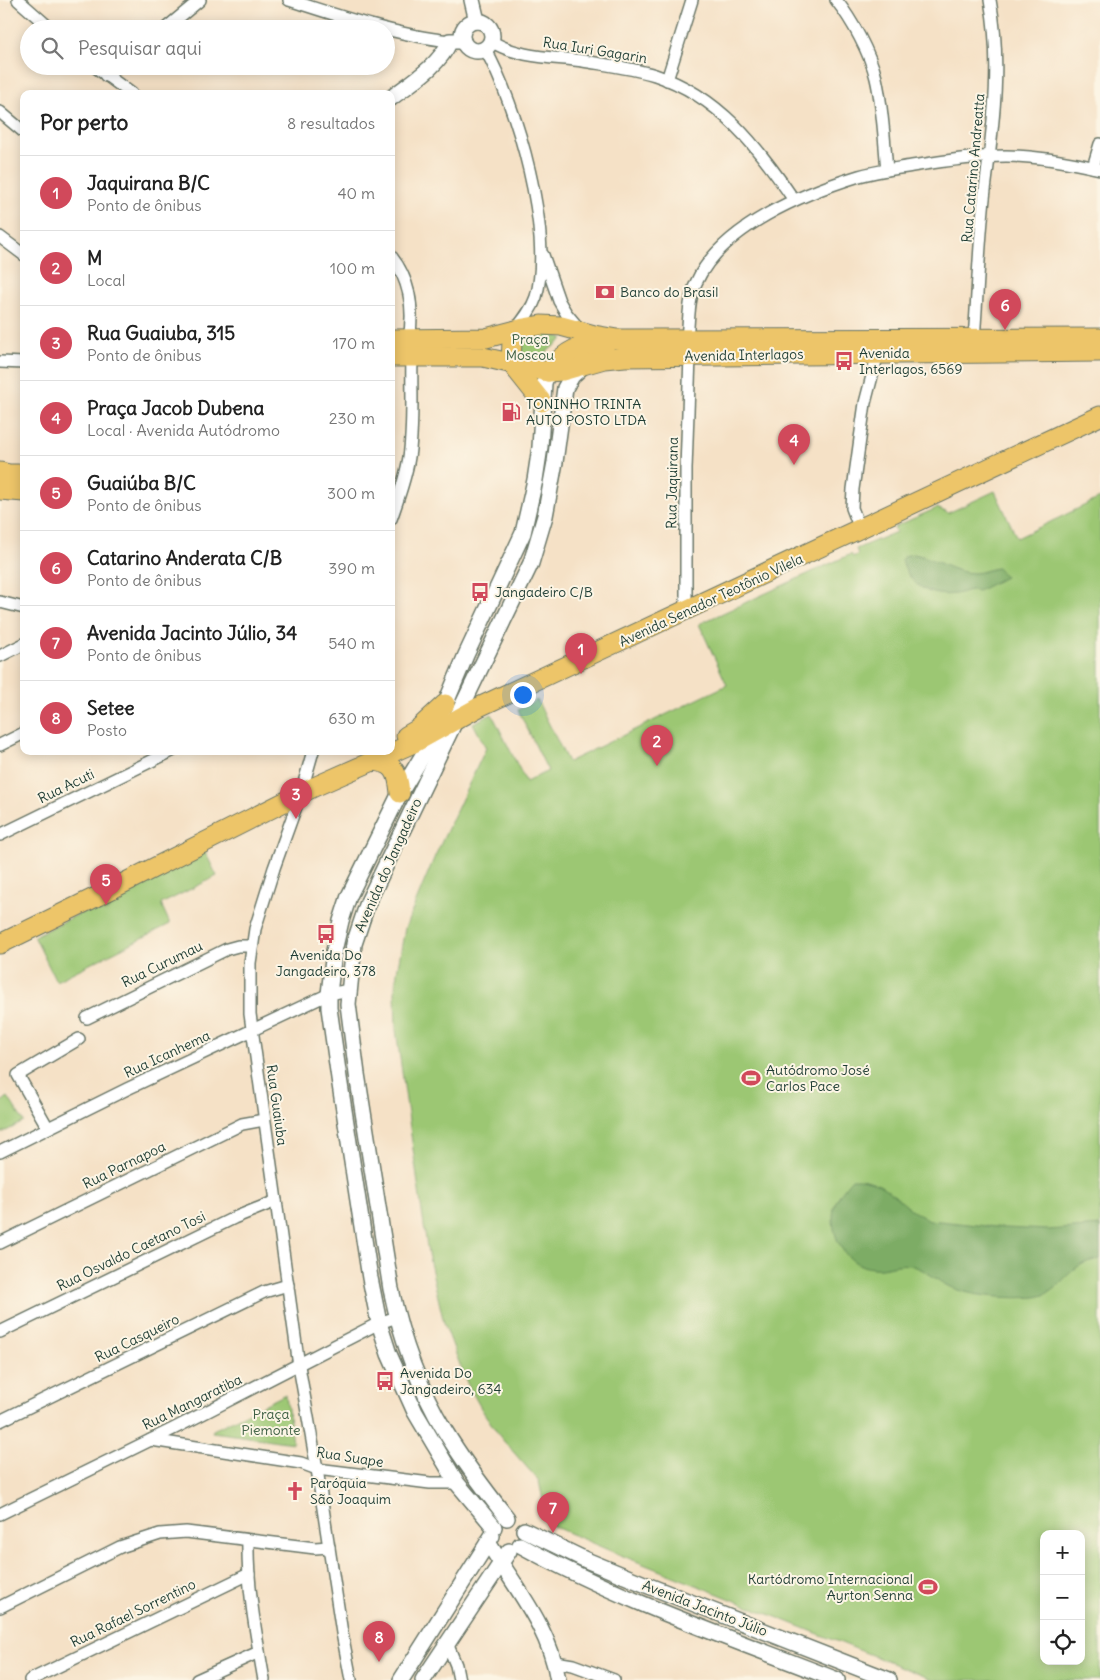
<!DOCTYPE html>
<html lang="pt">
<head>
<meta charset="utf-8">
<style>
	body { margin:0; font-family:Delius,sans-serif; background:#f6f6f6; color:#222 }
	.controls { position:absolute; right:15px; bottom:15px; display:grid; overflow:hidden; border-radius:10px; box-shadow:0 2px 12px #0003 }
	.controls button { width:45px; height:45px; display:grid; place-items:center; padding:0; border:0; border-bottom:1px solid #e0e0e0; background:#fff; color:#222; font:25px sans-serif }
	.you { position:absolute; left:522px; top:694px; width:18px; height:18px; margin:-12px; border:4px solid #fff; border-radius:50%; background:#1a73e8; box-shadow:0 0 0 8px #1a73e833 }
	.badge { display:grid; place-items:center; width:32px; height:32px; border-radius:50%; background:#d1495b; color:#fff; font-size:16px; font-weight:700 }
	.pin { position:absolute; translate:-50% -41px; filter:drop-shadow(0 1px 2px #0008) }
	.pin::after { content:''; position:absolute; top:26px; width:18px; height:15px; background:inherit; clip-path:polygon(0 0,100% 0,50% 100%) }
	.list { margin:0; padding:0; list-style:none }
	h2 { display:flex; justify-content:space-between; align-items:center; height:65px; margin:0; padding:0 20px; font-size:21px }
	h2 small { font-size:16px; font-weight:400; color:#767676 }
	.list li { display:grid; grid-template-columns:32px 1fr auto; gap:15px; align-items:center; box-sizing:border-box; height:75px; padding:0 20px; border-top:1px solid #e0e0e0 }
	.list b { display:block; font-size:19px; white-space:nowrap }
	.list p { margin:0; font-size:16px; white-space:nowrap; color:#767676 }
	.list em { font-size:16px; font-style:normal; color:#767676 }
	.icon { flex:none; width:28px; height:28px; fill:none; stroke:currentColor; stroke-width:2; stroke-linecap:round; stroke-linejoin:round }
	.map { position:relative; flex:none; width:1100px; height:1680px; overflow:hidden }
	.search { position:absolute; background:#fff; box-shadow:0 2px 12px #0003; left:20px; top:20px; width:375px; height:55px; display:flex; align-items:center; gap:12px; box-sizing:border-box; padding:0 18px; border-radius:28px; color:#767676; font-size:19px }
	.panel { position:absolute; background:#fff; box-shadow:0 2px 12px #0003; left:20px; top:90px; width:375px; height:665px; border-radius:10px }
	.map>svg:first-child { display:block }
	.green { fill:#9cc773; stroke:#5e8254; fill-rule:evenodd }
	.forest { fill:#7dac65; stroke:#4e744c }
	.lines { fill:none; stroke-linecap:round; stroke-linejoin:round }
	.minor-casing { stroke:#6a7667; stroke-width:14 }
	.tertiary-casing { stroke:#6a7667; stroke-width:18 }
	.primary-casing { stroke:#6a7667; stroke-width:21 }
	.minor { stroke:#fff; stroke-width:11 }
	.tertiary { stroke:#fff; stroke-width:15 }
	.primary { stroke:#edc569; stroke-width:19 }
	.labels { text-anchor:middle; stroke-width:4; stroke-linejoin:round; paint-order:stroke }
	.street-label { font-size:14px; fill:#1f3d34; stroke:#fcf5e5 }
	.poi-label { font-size:14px; fill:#1f3d34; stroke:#fcf5e5; text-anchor:start }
	.park-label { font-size:14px; fill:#3e6044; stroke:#fcf5e5 }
</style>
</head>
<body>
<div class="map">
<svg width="1100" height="1680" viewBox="0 0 1100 1680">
	<rect width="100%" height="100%" fill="#fcf5e5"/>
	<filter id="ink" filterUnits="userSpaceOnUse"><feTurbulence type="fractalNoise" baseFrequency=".02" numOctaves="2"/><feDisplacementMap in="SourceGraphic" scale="10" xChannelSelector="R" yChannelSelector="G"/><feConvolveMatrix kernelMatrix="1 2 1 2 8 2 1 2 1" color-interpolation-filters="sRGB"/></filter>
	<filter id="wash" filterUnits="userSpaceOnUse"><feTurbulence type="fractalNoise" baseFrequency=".0096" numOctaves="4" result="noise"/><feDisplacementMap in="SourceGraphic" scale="20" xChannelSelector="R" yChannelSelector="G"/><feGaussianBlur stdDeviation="1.12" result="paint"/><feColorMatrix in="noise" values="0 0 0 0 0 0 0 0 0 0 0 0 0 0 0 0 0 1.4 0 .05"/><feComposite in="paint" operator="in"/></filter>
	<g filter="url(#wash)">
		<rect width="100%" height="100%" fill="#f5e1c6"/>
		<g class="green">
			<polygon points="548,332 562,338 562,340 550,349 537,363 523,362 513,341 518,336"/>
			<path d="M 995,491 L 1017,538 L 1100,498 L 1100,1680 L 934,1680 L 613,1552 L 548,1524 L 539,1481 L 501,1438 L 482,1410 L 467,1383 L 444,1323 L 428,1254 L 396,1030 L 395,992 L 397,972 L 405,928 L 435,856 L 486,748 L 473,723 L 492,714 L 526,782 L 548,771 L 518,710 L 537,700 L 568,762 L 727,685 L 699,624 L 851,554 L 853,557 L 858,554 L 856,549 L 896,532 L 894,527 L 937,508 L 948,513 ZM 1044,1534 L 1081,1534 L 1081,1661 L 1044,1661 Z"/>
			<polygon points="205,852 217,876 161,904 170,924 56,981 34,936"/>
			<polygon points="8,1097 24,1122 0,1134 0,1103"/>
			<polygon points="284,1395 286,1396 293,1443 212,1432 213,1430"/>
		</g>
		<g class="forest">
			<path d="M 913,554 C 934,557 952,573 974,573 C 983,573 990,568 998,568 L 1005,577 L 978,591 C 970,588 963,593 955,594 C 930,598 908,584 902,560 L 905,556 Z"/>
			<path d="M 852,1179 C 888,1177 900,1209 930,1220 L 1004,1228 L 1048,1230 L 1100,1226 L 1100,1259 C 1093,1260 1085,1262 1079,1266 C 1063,1276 1056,1294 1036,1297 C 1012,1299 972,1297 950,1287 C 937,1281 927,1270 913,1266 C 900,1261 886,1270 872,1268 C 844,1265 829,1234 834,1208 C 837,1197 844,1188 852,1179 Z"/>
		</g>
	</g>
	<g filter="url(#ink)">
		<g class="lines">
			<g class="minor-casing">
				<g id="minor">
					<polyline points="18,0 51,29"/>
					<path d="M 289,0 C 338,16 399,36 450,41"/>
					<path d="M 836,0 C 852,20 870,53 876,78 C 883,108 884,139 887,170"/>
					<polyline points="165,29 200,0"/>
					<path d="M 491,41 C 518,58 552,57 583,61 C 607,65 632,68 655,75 C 719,96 758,147 794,200"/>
					<path d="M 485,49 C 517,105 554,234 536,297 C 532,309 524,319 516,329"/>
					<polyline points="94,66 132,94"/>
					<polyline points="106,76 118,66"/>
					<polyline points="667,80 692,0"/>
					<polyline points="0,112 24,132"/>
					<polyline points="1093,167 1100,144"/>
					<polyline points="0,237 24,255"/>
					<polyline points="543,255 559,301 566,313 581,331"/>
					<path d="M 391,256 C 410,280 414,310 409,339"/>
					<path d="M 687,339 C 689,321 688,300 696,283 C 721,227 804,193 859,176 C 876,171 894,169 912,166 C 943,161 975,156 1006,156 C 1037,156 1070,162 1100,169"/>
					<path d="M 974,339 C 978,289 979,239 985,190 C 993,126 1002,64 990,0"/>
					<polyline points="0,362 24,363"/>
					<path d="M 391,519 C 398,499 406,478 409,457 C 414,424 411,390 412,357"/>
					<polyline points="860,529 852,508 853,489 865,403 878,353"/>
					<polyline points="0,602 24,608"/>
					<polyline points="686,611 686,469 690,356"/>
					<polyline points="0,656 24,644"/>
					<polyline points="0,745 24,733"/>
					<polyline points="313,751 301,793 274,868 255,929 250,963 250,1014 299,1366 317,1469 342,1633 351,1680"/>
					<polyline points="0,835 172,751"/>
					<polyline points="87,1018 227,949 238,946 252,946"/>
					<polyline points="48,1128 18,1075 79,1039"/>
					<polyline points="0,1152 127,1089 329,994 349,990"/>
					<polyline points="0,1243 242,1124 264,1120"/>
					<polyline points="0,1332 234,1218 276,1201"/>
					<polyline points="0,1421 264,1292 288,1285"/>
					<polyline points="151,1440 301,1463 317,1469 430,1483 457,1483"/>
					<polyline points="0,1514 175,1428 379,1323 397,1317"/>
					<path d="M 248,1540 C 247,1587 256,1634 264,1680"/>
					<polyline points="0,1607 120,1547 160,1534 186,1532 315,1548 329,1547"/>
					<polyline points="447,1643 456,1665 459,1680"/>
					<polyline points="555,1662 573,1665 614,1680"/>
					<polyline points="30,1680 249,1574"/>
					<polyline points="197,1680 259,1652"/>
				</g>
			</g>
			<g class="tertiary-casing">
				<g id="tertiary">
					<polyline points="472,0 477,21"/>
					<circle cx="477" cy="36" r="15"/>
					<path d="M 391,98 C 412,82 439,66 450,41 L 463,41"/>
					<path d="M 507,1518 C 485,1490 463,1461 445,1431 C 419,1388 401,1337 391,1289 L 357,1074 L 348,1004 L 354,944 L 368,902 L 531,563 L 545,516 L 555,462 L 565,388 L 572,376 L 584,365"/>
					<polyline points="494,1527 457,1483 415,1412 389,1354 379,1323 370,1278 339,1078 329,1008 329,994 334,951 341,921 349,896 400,793 426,750 466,655 523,533 535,480 540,447 544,383 548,372"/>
					<polyline points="524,1530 586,1560 649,1586 889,1680"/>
					<path d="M 488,1542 C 515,1588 549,1626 558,1680"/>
					<path d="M 520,1545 C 621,1601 730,1638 837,1680"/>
					<polyline points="401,1680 492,1536"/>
					<polyline points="423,1680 509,1551"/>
				</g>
			</g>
			<g class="primary-casing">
				<g id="primary">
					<polyline points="516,330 512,341 511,363 542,402"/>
					<polyline points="391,339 486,338 524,328 541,325 561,326 594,335 617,339 1100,338"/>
					<polyline points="391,357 483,357 548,372 562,371 604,359 625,357 1100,352"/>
					<path d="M 548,372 C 567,348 579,346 608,341"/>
					<polyline points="0,472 9,474 24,474"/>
					<polyline points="0,490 24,492"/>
					<polyline points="406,736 418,729 445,704"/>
					<path d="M 371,761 C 394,762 398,771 400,793"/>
					<polyline points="0,944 102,894 314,787 416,742 479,707 1100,416"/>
				</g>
			</g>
			<use href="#minor" class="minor"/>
			<use href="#tertiary" class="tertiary"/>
			<use href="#primary" class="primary"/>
		</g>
	</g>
	<defs>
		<g id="bank-bare" transform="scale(1.5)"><path d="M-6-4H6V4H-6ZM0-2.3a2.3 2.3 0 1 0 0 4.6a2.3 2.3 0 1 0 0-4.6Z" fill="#d1495b" stroke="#fcf5e5" stroke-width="2.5" paint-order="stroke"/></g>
		<g id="bus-bare" transform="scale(1.5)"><path d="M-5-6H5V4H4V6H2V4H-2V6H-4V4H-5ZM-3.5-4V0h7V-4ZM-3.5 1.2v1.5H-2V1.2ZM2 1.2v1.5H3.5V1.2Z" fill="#d1495b" stroke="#fcf5e5" stroke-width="2.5" paint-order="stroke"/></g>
		<g id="fuel-bare" transform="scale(1.5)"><path d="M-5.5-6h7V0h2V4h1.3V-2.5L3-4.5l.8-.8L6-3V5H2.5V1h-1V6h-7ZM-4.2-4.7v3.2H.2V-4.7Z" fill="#d1495b" stroke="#fcf5e5" stroke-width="2.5" paint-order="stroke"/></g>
		<g id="stadium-bare" transform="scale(1.5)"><path d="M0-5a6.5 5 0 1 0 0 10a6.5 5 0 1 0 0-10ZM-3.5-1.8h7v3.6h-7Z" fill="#d1495b" stroke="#fcf5e5" stroke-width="2.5" paint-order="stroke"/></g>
		<g id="church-bare" transform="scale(1.5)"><path d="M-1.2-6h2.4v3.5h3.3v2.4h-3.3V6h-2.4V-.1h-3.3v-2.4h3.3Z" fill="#d1495b" stroke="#fcf5e5" stroke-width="2.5" paint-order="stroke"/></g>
	</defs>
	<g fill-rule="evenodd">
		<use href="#bank-bare" x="605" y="292"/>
		<use href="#bus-bare" x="844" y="361"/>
		<use href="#fuel-bare" x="511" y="412"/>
		<use href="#bus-bare" x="480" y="592"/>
		<use href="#bus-bare" x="326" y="934"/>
		<use href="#stadium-bare" x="751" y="1078"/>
		<use href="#bus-bare" x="385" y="1381"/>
		<use href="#church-bare" x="295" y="1491"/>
		<use href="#stadium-bare" x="928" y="1587"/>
	</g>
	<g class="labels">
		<g class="street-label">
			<text transform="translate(595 50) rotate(9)" y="5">Rua Iuri Gagarin</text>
			<text transform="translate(973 168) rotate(-85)" y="5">Rua Catarino Andreatta</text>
			<text transform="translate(744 355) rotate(-1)" y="5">Avenida Interlagos</text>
			<text transform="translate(672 483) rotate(-89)" y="5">Rua Jaquirana</text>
			<text transform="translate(711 600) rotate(-25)" y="5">Avenida Senador Teotônio Vilela</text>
			<text transform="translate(66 786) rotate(-26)" y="5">Rua Acuti</text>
			<text transform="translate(388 865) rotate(-66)" y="5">Avenida do Jangadeiro</text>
			<text transform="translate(162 964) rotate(-26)" y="5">Rua Curumau</text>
			<text transform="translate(167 1054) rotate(-25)" y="5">Rua Icanhema</text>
			<text transform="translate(277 1105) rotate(82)" y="5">Rua Guaiuba</text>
			<text transform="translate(124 1165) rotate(-26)" y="5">Rua Parnapoa</text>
			<text transform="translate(131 1251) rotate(-26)" y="5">Rua Osvaldo Caetano Tosi</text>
			<text transform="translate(137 1338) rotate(-26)" y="5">Rua Casqueiro</text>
			<text transform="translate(192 1402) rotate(-26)" y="5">Rua Mangaratiba</text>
			<text transform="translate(350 1457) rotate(9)" y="5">Rua Suape</text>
			<text transform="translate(705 1608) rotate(21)" y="5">Avenida Jacinto Júlio</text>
			<text transform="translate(133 1613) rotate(-26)" y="5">Rua Rafael Sorrentino</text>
		</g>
		<g class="poi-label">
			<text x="620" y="297">Banco do Brasil</text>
			<text x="859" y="358">Avenida<tspan x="859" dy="16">Interlagos, 6569</tspan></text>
			<text x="526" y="409">TONINHO TRINTA<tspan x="526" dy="16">AUTO POSTO LTDA</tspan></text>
			<text x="495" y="597">Jangadeiro C/B</text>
			<text x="326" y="960" text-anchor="middle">Avenida Do<tspan x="326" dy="16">Jangadeiro, 378</tspan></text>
			<text x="766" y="1075">Autódromo José<tspan x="766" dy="16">Carlos Pace</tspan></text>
			<text x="400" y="1378">Avenida Do<tspan x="400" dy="16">Jangadeiro, 634</tspan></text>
			<text x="310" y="1488">Paróquia<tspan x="310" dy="16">São Joaquim</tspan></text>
			<text x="913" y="1584" text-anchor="end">Kartódromo Internacional<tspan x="913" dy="16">Ayrton Senna</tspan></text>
		</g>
		<g class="park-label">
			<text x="530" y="344">Praça<tspan x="530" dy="16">Moscou</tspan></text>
			<text x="271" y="1419">Praça<tspan x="271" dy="16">Piemonte</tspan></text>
		</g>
	</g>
</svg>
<div class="controls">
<button>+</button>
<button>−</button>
<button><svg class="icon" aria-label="locate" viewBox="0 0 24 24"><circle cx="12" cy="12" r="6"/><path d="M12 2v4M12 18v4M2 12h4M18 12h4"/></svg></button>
</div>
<div class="you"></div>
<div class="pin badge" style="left:581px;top:674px">1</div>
<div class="pin badge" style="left:657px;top:766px">2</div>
<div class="pin badge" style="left:296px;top:819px">3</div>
<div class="pin badge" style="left:794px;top:465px">4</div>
<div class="pin badge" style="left:106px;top:905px">5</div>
<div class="pin badge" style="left:1005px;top:330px">6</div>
<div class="pin badge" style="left:553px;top:1533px">7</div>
<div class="pin badge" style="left:379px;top:1662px">8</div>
<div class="search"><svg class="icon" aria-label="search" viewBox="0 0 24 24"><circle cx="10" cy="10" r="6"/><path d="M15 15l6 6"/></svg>Pesquisar aqui</div>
<section class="panel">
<h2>Por perto<small>8 resultados</small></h2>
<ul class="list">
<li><span class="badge">1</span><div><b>Jaquirana B/C</b><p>Ponto de ônibus</p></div><em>40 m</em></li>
<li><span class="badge">2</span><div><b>M</b><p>Local</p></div><em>100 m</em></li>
<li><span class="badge">3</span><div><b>Rua Guaiuba, 315</b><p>Ponto de ônibus</p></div><em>170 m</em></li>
<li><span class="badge">4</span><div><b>Praça Jacob Dubena</b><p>Local · Avenida Autódromo</p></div><em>230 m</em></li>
<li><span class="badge">5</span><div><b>Guaiúba B/C</b><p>Ponto de ônibus</p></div><em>300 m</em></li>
<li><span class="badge">6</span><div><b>Catarino Anderata C/B</b><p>Ponto de ônibus</p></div><em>390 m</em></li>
<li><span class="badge">7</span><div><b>Avenida Jacinto Júlio, 34</b><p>Ponto de ônibus</p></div><em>540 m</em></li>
<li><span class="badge">8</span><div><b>Setee</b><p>Posto</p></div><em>630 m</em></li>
</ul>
</section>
</div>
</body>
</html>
